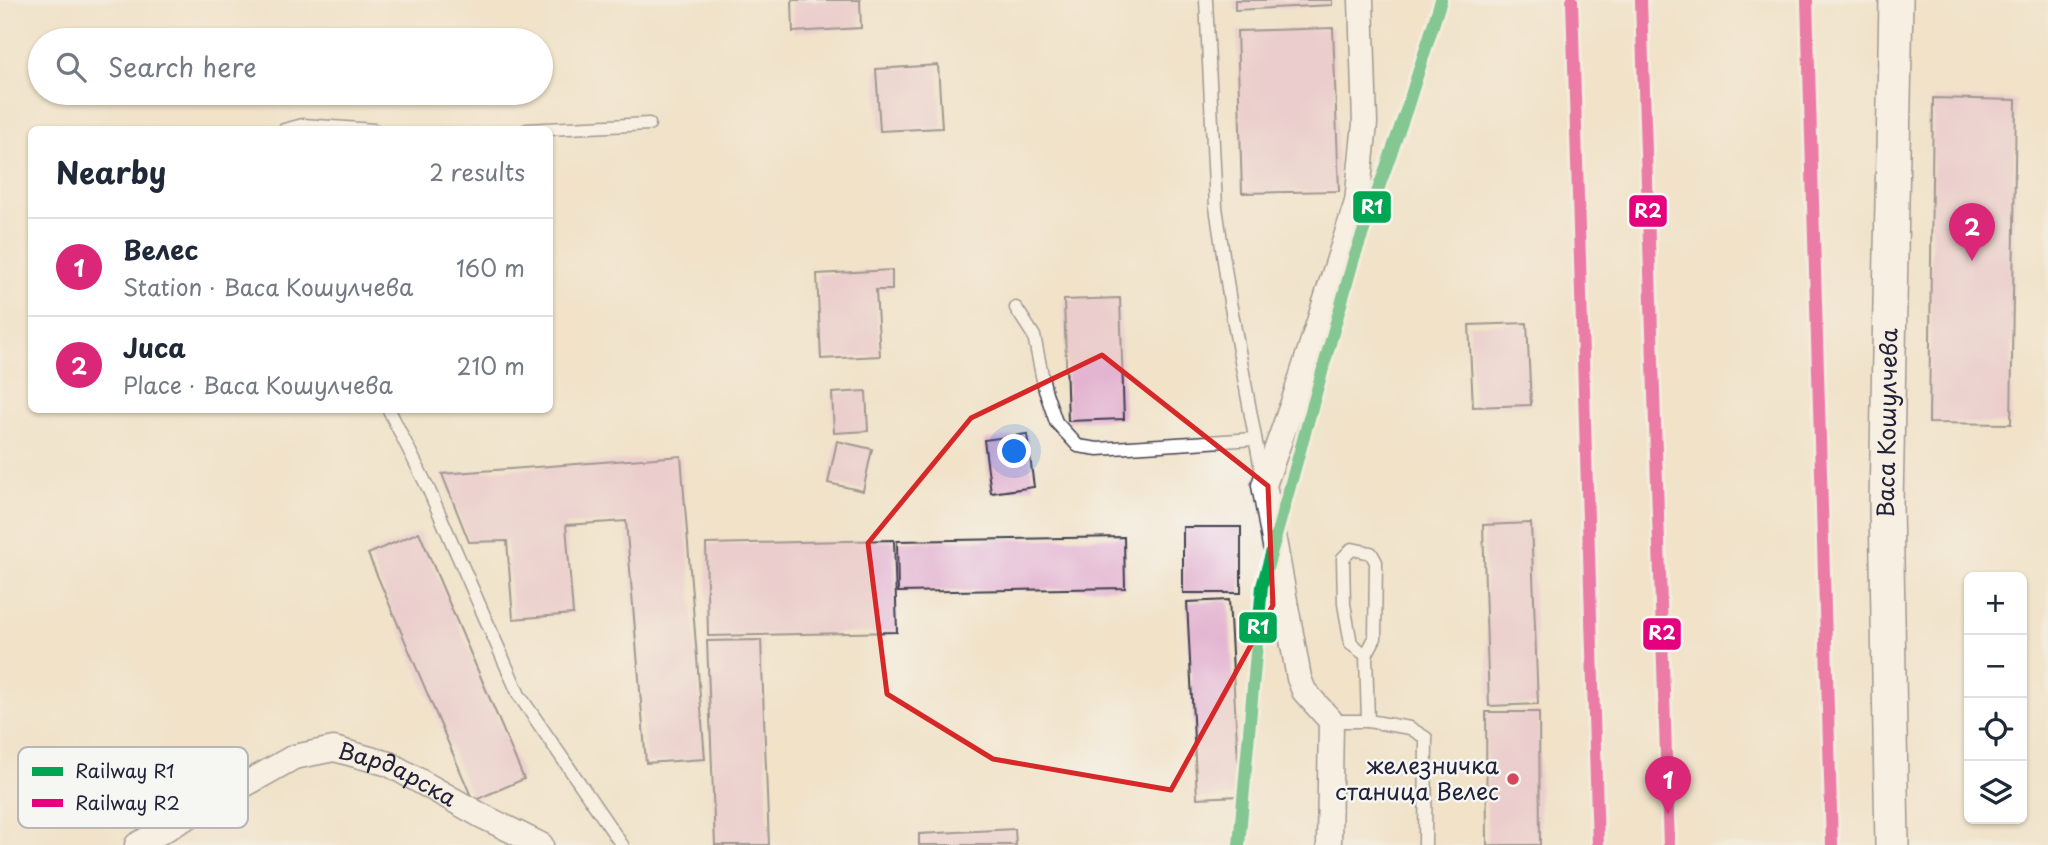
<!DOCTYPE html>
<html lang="en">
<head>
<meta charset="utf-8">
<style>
	body { margin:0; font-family:"Playpen Sans",sans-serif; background:#f2f2f3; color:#1f2937 }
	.controls { position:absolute; right:21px; bottom:21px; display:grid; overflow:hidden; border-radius:10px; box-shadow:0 2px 5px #0004 }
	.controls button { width:63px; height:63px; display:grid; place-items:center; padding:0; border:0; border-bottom:2px solid #e0e1e3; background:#fff; color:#1f2937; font:35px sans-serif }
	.you { position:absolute; left:1015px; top:452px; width:24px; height:24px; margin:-18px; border:5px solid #fff; border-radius:50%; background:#1a73e8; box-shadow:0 0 0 10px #1a73e833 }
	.badge { display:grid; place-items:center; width:46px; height:46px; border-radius:50%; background:#db2777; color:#fff; font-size:23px; font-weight:700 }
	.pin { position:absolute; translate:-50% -58px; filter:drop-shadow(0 2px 4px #0008) }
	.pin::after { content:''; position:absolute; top:37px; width:24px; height:21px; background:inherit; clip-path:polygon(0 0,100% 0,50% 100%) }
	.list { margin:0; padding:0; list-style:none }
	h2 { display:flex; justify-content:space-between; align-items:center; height:91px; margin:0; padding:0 28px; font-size:30px }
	h2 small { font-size:23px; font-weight:400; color:#747a83 }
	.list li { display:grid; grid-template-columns:46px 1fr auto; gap:21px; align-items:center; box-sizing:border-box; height:98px; padding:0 28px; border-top:2px solid #e0e1e3 }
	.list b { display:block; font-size:26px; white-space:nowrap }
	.list p { margin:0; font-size:23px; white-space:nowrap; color:#747a83 }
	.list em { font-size:23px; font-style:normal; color:#747a83 }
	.icon { flex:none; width:38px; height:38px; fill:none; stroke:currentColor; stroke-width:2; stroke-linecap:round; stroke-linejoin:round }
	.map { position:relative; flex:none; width:2048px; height:845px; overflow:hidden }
	.search { position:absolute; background:#fff; box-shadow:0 2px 5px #0004; left:28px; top:28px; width:525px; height:77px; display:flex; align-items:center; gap:18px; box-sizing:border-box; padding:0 24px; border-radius:38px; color:#747a83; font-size:26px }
	.panel { position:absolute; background:#fff; box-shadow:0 2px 5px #0004; left:28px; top:126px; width:525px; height:287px; border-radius:10px }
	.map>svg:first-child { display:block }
	.building { fill:#e3b3d0 }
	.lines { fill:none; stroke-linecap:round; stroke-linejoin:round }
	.service-casing { stroke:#413f50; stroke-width:15 }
	.minor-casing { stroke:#413f50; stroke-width:27 }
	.secondary-casing { stroke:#413f50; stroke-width:36 }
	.service { stroke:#fff; stroke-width:12 }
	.minor { stroke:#fff; stroke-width:24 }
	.secondary { stroke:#fff; stroke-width:33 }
	.rail-1-casing { stroke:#f6f6f2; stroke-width:18 }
	.rail-2-casing { stroke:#f6f6f2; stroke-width:18 }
	.rail-1 { stroke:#00a651; stroke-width:12 }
	.rail-2 { stroke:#e5007d; stroke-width:12 }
	.marked { fill:none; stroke:#d62828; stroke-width:5; stroke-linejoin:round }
	.poi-dot { fill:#d1495b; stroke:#f6f6f2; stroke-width:2.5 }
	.labels { text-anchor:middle; stroke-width:5; stroke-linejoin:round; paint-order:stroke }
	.street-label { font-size:23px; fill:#22223b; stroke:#f6f6f2 }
	.poi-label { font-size:23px; fill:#22223b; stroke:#f6f6f2; text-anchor:end }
	.key { fill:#f6f6f2; stroke:#b6b6bb; stroke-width:2 }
	.key-label { font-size:19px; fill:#22223b }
	.line-badge { stroke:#f6f6f2; stroke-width:2.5 }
	.badge-label { font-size:19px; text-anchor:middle; font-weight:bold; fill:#fff }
</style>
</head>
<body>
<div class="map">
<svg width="2048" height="845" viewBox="0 0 2048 845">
	<rect width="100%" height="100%" fill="#f6f6f2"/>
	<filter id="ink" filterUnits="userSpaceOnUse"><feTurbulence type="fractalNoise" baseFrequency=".0143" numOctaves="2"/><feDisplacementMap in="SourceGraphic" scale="14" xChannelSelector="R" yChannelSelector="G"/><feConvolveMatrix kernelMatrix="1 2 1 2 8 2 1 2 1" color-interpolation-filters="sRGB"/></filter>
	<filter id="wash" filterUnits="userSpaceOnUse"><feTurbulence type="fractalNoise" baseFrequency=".00686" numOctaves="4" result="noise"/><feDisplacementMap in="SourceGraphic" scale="28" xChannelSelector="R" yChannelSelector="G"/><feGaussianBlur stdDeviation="1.57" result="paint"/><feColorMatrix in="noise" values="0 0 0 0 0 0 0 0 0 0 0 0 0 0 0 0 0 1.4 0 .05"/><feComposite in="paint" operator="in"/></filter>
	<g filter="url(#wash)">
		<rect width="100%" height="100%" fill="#f1e2c8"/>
		<g id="blocks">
			<g class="building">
				<polygon points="792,0 860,0 861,28 793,32"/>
				<polygon points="1235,0 1332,0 1332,5 1235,10"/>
				<polygon points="1333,28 1339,191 1242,193 1237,31"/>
				<polygon points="938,65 942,128 880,131 876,69"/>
				<polygon points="1933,98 2016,100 2011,424 1929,423"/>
				<polygon points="892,270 892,290 876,290 880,356 821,359 817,274"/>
				<polygon points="1120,298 1124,419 1068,421 1064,300"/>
				<polygon points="1527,323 1531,405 1473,407 1469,325"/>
				<polygon points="866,391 868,431 834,433 832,393"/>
				<polygon points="1027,434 1034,487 991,493 984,440"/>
				<polygon points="837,441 872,449 863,491 828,483"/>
				<polygon points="681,456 705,759 646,763 626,521 566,525 573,614 513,619 507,541 469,542 442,474"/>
				<polygon points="1531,523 1538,704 1489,706 1483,525"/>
				<rect x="1183" y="527" width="58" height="66"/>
				<polygon points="419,532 524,779 473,801 368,554"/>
				<polygon points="1124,537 1125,588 898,592 897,541"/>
				<polygon points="894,540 897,632 708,636 706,544"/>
				<polygon points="1229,600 1240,796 1197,798 1187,602"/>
				<polygon points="761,640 769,845 715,845 707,641"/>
				<polygon points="1486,712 1539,712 1540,845 1487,845"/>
				<polygon points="1015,829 1016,845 919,845 919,834"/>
			</g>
		</g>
	</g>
	<g filter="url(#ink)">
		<use href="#blocks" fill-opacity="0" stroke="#413f50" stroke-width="2"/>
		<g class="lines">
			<g class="service-casing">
				<g id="service">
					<polyline points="1206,0 1216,207 1230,302 1262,475"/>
					<polyline points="284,130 303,125 374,130"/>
					<polyline points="527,130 649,124"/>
					<polyline points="1016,308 1034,336 1045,390 1056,422 1078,446 1098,449 1255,439"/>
					<polyline points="389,410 428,488 519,695 622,845"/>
					<polyline points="1366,655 1375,638 1376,562 1371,553 1352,549 1343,558 1344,604 1351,644 1366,655 1368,721"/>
					<polyline points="1331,721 1368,721 1410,728 1426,738 1425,845"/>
				</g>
			</g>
			<g class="minor-casing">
				<g id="minor">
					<path id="s1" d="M 137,845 L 294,757 L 334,749 L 389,764 L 482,816 L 541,845"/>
					<polyline points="1329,845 1331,721 1304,691 1299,678 1264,485 1296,394 1357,202 1365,123 1361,0"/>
				</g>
			</g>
			<g class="secondary-casing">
				<g id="secondary">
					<path id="s2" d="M 1892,845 L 1886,504 L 1896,0"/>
				</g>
			</g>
			<use href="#service" class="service"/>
			<use href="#minor" class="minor"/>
			<use href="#secondary" class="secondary"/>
			<g class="rail-1-casing">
				<polyline id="rail-1" points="1239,845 1262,586 1354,258 1407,108 1441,0"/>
			</g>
			<g class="rail-2-casing">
				<g id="rail-2">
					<polyline points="1572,0 1598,845"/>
					<polyline points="1641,0 1669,845"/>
					<polyline points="1807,0 1832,845"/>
				</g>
			</g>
			<use href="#rail-1" class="rail-1"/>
			<use href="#rail-2" class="rail-2"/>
		</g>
	</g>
	<path d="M0 0H2048V845H0ZM 1102,355 L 1268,486 L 1273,605 L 1171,790 L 993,759 L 887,694 L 868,543 L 971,418 Z" fill="#f1e2c8" fill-opacity=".55" fill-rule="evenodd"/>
	<path class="marked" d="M 1102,355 L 1268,486 L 1273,605 L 1171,790 L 993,759 L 887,694 L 868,543 L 971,418 Z"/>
	<circle class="poi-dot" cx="1513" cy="779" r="7"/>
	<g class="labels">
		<g class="street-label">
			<text dy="8" stroke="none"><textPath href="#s2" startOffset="422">Васа Кошулчева</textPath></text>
			<text dy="8" stroke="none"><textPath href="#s1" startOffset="289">Вардарска</textPath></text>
		</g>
		<g class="poi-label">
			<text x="1499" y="774">железничка<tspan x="1499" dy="26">станица Велес</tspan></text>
		</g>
	</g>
	<rect x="18" y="747" width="230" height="81" rx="10" class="key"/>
	<rect x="32" y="767" width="31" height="9" fill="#00a651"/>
	<rect x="32" y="799" width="31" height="8" fill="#e5007d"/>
	<g class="key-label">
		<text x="75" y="778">Railway R1</text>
		<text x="75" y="810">Railway R2</text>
	</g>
	<g class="line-badge">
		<rect x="1352" y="190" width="40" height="34" rx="7" fill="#00a651"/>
		<rect x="1628" y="194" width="40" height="34" rx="7" fill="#e5007d"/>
		<rect x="1238" y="611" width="40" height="33" rx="7" fill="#00a651"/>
		<rect x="1642" y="617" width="40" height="34" rx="7" fill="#e5007d"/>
	</g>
	<g class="badge-label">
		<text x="1372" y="214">R1</text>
		<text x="1648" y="218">R2</text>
		<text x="1258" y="634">R1</text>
		<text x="1662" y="640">R2</text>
	</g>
</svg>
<div class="controls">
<button>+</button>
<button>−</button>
<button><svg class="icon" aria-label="locate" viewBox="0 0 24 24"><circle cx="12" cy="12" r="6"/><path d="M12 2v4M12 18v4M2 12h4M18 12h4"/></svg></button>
<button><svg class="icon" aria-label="layers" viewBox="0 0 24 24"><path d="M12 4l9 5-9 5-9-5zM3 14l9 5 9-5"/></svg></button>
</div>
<div class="you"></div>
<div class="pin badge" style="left:1668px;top:814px">1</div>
<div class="pin badge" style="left:1972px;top:261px">2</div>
<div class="search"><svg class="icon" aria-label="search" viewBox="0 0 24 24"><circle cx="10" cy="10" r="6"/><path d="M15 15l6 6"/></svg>Search here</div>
<section class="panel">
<h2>Nearby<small>2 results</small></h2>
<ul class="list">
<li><span class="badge">1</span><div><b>Велес</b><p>Station · Васа Кошулчева</p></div><em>160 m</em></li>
<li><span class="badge">2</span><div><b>Juca</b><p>Place · Васа Кошулчева</p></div><em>210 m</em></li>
</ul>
</section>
</div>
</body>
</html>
